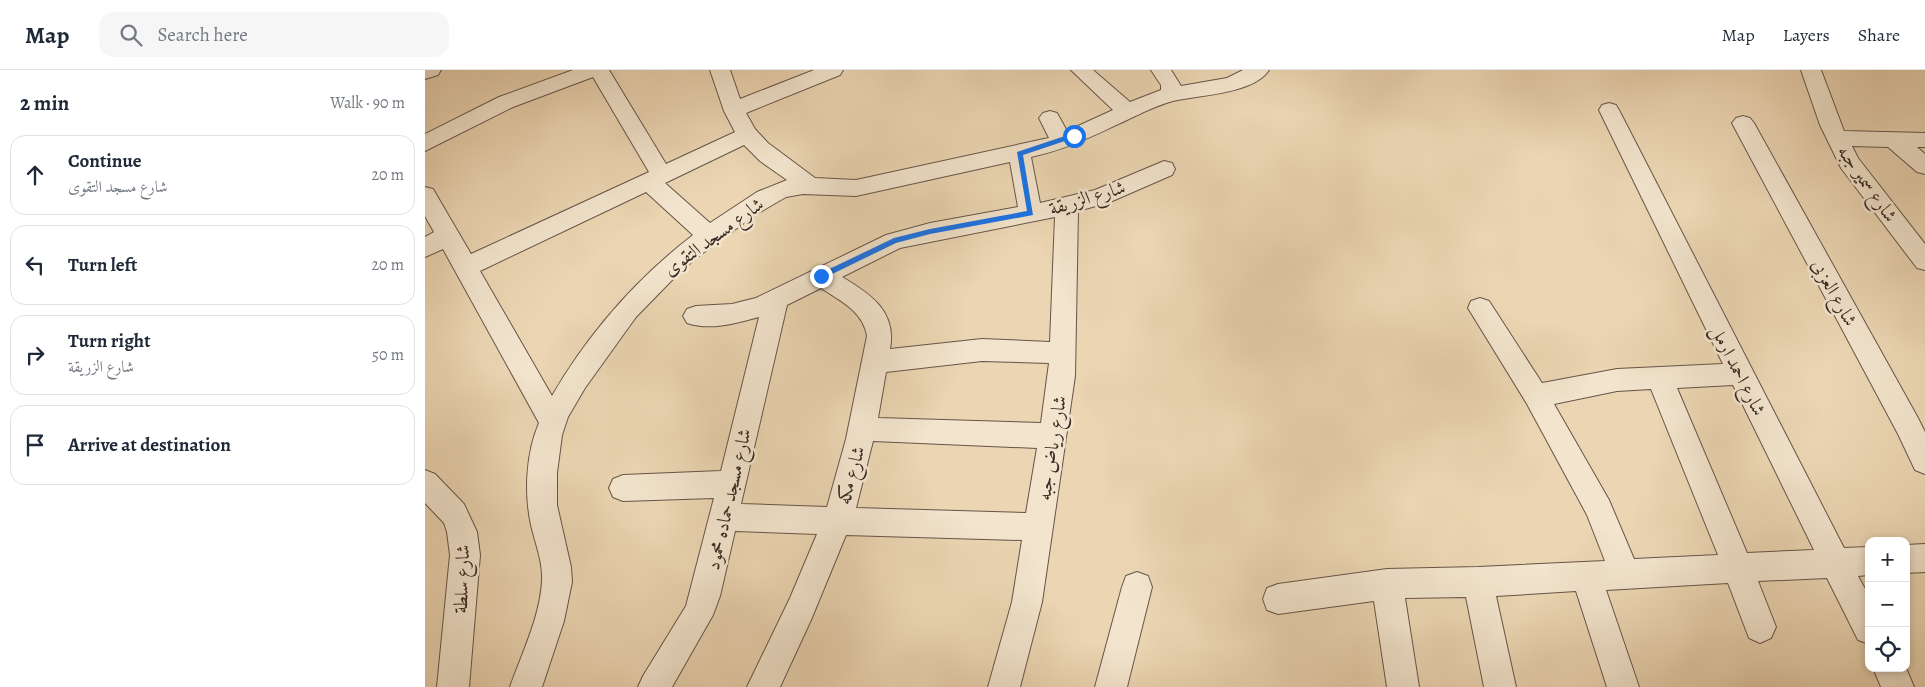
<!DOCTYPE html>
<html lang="en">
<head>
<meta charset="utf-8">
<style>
	body { margin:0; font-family:Alegreya,Amiri,serif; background:#f6f6f7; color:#1f2937 }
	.controls { position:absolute; right:15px; bottom:15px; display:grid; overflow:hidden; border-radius:10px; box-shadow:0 2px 8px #0003 }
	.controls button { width:45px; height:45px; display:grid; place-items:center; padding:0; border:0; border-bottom:1px solid #e0e1e3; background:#fff; color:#1f2937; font:25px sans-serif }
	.stop { position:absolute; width:15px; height:15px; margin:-11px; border:4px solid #1a73e8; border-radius:50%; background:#fff }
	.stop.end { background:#1a73e8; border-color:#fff; box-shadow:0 1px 5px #0008 }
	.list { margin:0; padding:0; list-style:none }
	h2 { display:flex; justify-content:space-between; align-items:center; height:65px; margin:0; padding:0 20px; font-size:21px }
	h2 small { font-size:16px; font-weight:400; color:#747a83 }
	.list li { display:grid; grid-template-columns:32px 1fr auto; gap:15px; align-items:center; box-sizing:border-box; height:80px; margin:0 10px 10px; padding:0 10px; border:1px solid #e0e1e3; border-radius:15px }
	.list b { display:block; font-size:19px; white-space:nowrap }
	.list p { margin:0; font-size:16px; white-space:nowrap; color:#747a83 }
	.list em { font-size:16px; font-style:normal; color:#747a83 }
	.icon { flex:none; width:28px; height:28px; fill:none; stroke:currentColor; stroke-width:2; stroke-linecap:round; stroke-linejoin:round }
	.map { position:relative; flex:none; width:1500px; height:617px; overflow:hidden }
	header { display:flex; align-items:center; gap:30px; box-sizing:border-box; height:70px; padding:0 25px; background:#fff; border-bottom:1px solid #e0e1e3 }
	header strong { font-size:24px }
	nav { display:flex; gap:28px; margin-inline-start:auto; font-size:18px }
	.search { width:350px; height:45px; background:#f6f6f7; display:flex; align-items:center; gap:12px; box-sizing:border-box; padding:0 18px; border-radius:15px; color:#747a83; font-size:19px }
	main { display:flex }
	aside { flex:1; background:#fff }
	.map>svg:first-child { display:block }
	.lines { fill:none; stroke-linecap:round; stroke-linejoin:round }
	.street-casing { stroke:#665548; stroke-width:2 }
	.street { fill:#f2e4cd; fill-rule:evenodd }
	.route { fill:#1a73e8 }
	.labels { text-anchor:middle; stroke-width:5; stroke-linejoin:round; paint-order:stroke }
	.street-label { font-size:19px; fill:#392a25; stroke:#f2e4cd }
</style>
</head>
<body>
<header>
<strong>Map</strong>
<div class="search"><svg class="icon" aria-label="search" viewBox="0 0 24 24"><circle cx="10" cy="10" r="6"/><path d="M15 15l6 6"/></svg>Search here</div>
<nav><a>Map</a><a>Layers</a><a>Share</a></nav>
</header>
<main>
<aside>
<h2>2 min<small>Walk · 90 m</small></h2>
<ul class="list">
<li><svg class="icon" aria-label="ahead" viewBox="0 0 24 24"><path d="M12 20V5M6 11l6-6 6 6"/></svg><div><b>Continue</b><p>شارع مسجد التقوى</p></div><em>20 m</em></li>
<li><svg class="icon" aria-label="left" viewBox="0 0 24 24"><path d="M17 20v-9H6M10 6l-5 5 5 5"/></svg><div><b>Turn left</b></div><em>20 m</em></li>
<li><svg class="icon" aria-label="right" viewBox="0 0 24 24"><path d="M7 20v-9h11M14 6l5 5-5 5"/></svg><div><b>Turn right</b><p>شارع الزريقة</p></div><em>50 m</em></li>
<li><svg class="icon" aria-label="arrive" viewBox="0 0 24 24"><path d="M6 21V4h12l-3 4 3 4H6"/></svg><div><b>Arrive at destination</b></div></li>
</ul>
</aside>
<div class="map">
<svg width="1500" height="617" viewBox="0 0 1500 617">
	<rect width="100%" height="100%" fill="#ebd5b2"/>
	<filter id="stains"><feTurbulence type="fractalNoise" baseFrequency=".004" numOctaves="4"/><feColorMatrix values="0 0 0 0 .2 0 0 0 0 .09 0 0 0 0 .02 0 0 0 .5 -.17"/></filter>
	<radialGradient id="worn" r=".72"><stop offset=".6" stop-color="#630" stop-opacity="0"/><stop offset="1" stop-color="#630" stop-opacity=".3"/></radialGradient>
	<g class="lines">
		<g class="street-casing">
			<g id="street">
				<polygon points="0,0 16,0 13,5 0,9"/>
				<path d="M 148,0 L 184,0 L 241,94 L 310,62 L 299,41 L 285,0 L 305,0 L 315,29 L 389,0 L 418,0 L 415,5 L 321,43 L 330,59 L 343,73 L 390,108 L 431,110 L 619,69 L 624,68 L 614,48 L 618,43 L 625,41 L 632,43 L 642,61 L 688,40 L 646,0 L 668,0 L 705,32 L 736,20 L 736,15 L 726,0 L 746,0 L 756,16 L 802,8 L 818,0 L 844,0 C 829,24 773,25 748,31 C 732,35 717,43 702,50 C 670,65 640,80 606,87 L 615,133 L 670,120 L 739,91 L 747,93 L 750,99 L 747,105 L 685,132 L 653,141 L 650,306 L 617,532 L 595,617 L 563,617 L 587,532 L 597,470 L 421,465 L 386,550 L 355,617 L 322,617 L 365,528 L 392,464 L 310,461 L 295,526 L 288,545 L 247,617 L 213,617 L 218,606 L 261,536 L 289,428 L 198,431 L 188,427 L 184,418 L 188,409 L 198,405 L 296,401 L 334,247 C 312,253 285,261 262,253 L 258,246 L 262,239 L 271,236 L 307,234 L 331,228 L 461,165 L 505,153 L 593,137 L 585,92 L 431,126 L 378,124 L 361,127 L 330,145 L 271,188 L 250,207 L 211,247 L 160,318 L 143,347 L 137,365 L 132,403 L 132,435 L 146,497 L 147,512 L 139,551 L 117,617 L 85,617 C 97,583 115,547 117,511 C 118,491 110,473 106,455 C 99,423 101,383 114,353 L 18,179 L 0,187 L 0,167 L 9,162 L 0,146 L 0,117 L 8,119 L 46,184 L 224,102 L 168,7 L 88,37 L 0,81 L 0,64 L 74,27 ZM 319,75 L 335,91 L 362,110 L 332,122 L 285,153 L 240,113 ZM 221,122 L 268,165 C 211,209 163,264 127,326 L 55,201 ZM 630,147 L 625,272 L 557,269 L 465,279 C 472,242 446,224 417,207 L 475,178 ZM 396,218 C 415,231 438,241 442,266 L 421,369 L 402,437 L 316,434 L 362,235 ZM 557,291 L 624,293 L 616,353 L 453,348 L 461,302 ZM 448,371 L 612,378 L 601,443 L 431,438 Z"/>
				<polygon points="1376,0 1396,0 1419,61 1500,63 1500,77 1492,77 1500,84 1500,104 1492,102 1463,77 1427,76 1433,88 1500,174 1500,200 1492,198 1416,98 1395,55"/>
				<path d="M 1184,33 L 1191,35 L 1194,40 L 1419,478 L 1444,477 L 1444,505 L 1433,506 L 1444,526 L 1444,574 L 1433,570 L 1402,508 L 1333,511 L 1351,557 L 1346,568 L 1335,573 L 1324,568 L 1303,513 L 1181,520 L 1214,617 L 1182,617 L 1151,521 L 1071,526 L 1091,617 L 1059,617 L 1041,527 L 980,528 L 994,617 L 962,617 L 949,531 L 853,544 L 842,540 L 838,529 L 842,518 L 853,514 L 962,499 L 1053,497 L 1180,491 L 1162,445 L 1102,334 L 1043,238 L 1046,231 L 1055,228 L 1064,231 L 1117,313 L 1192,299 L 1298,294 L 1174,40 L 1177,35 ZM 1308,315 L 1389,480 L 1322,483 L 1252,318 ZM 1226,319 L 1293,485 L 1209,489 L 1184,430 L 1129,334 L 1192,321 Z"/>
				<polygon points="1318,46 1325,48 1329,53 1493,348 1500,362 1500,404 1490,400 1473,364 1307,53 1311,48"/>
				<polygon points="0,400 10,404 39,434 52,462 55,485 44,617 12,617 25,485 22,462 19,453 0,433"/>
				<polygon points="1500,474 1500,502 1481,503 1481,475"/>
				<polygon points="712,502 723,506 727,517 702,617 670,617 697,517 701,506"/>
				<polygon points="1448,598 1481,598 1489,617 1456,617"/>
			</g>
		</g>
		<use href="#street" class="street"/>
	</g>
	<polygon class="route" points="649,63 652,64 652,67 598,85 608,145 505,164 471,173 399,208 394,208 394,204 469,168 505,159 602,141 592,82"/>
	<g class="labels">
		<g class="street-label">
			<text transform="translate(1443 113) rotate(55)" y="7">شارع سمير جبه</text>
			<text transform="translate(662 127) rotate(-17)" y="7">شارع الزريقة</text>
			<text transform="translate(288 166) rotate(-36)" y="7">شارع مسجد التقوى</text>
			<text transform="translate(1410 222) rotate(61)" y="7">شارع العزبى</text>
			<text transform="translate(1314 300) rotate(63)" y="7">شارع احمد ارمل</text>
			<text transform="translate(626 378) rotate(-81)" y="7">شارع رياض جبه</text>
			<text transform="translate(425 405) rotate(-74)" y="7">شارع مكه</text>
			<text transform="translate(303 429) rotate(-77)" y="7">شارع مسجد حماده محمود</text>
			<text transform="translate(36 509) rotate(-88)" y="7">شارع سلطة</text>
		</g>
	</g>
	<rect width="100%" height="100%" filter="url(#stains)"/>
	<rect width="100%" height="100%" fill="url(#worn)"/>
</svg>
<div class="controls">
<button>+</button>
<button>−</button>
<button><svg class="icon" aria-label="locate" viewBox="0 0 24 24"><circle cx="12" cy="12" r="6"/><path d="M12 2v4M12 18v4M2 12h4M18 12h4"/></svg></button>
</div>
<div class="stop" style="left:649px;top:66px"></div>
<div class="stop end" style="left:396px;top:206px"></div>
</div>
</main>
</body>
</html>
